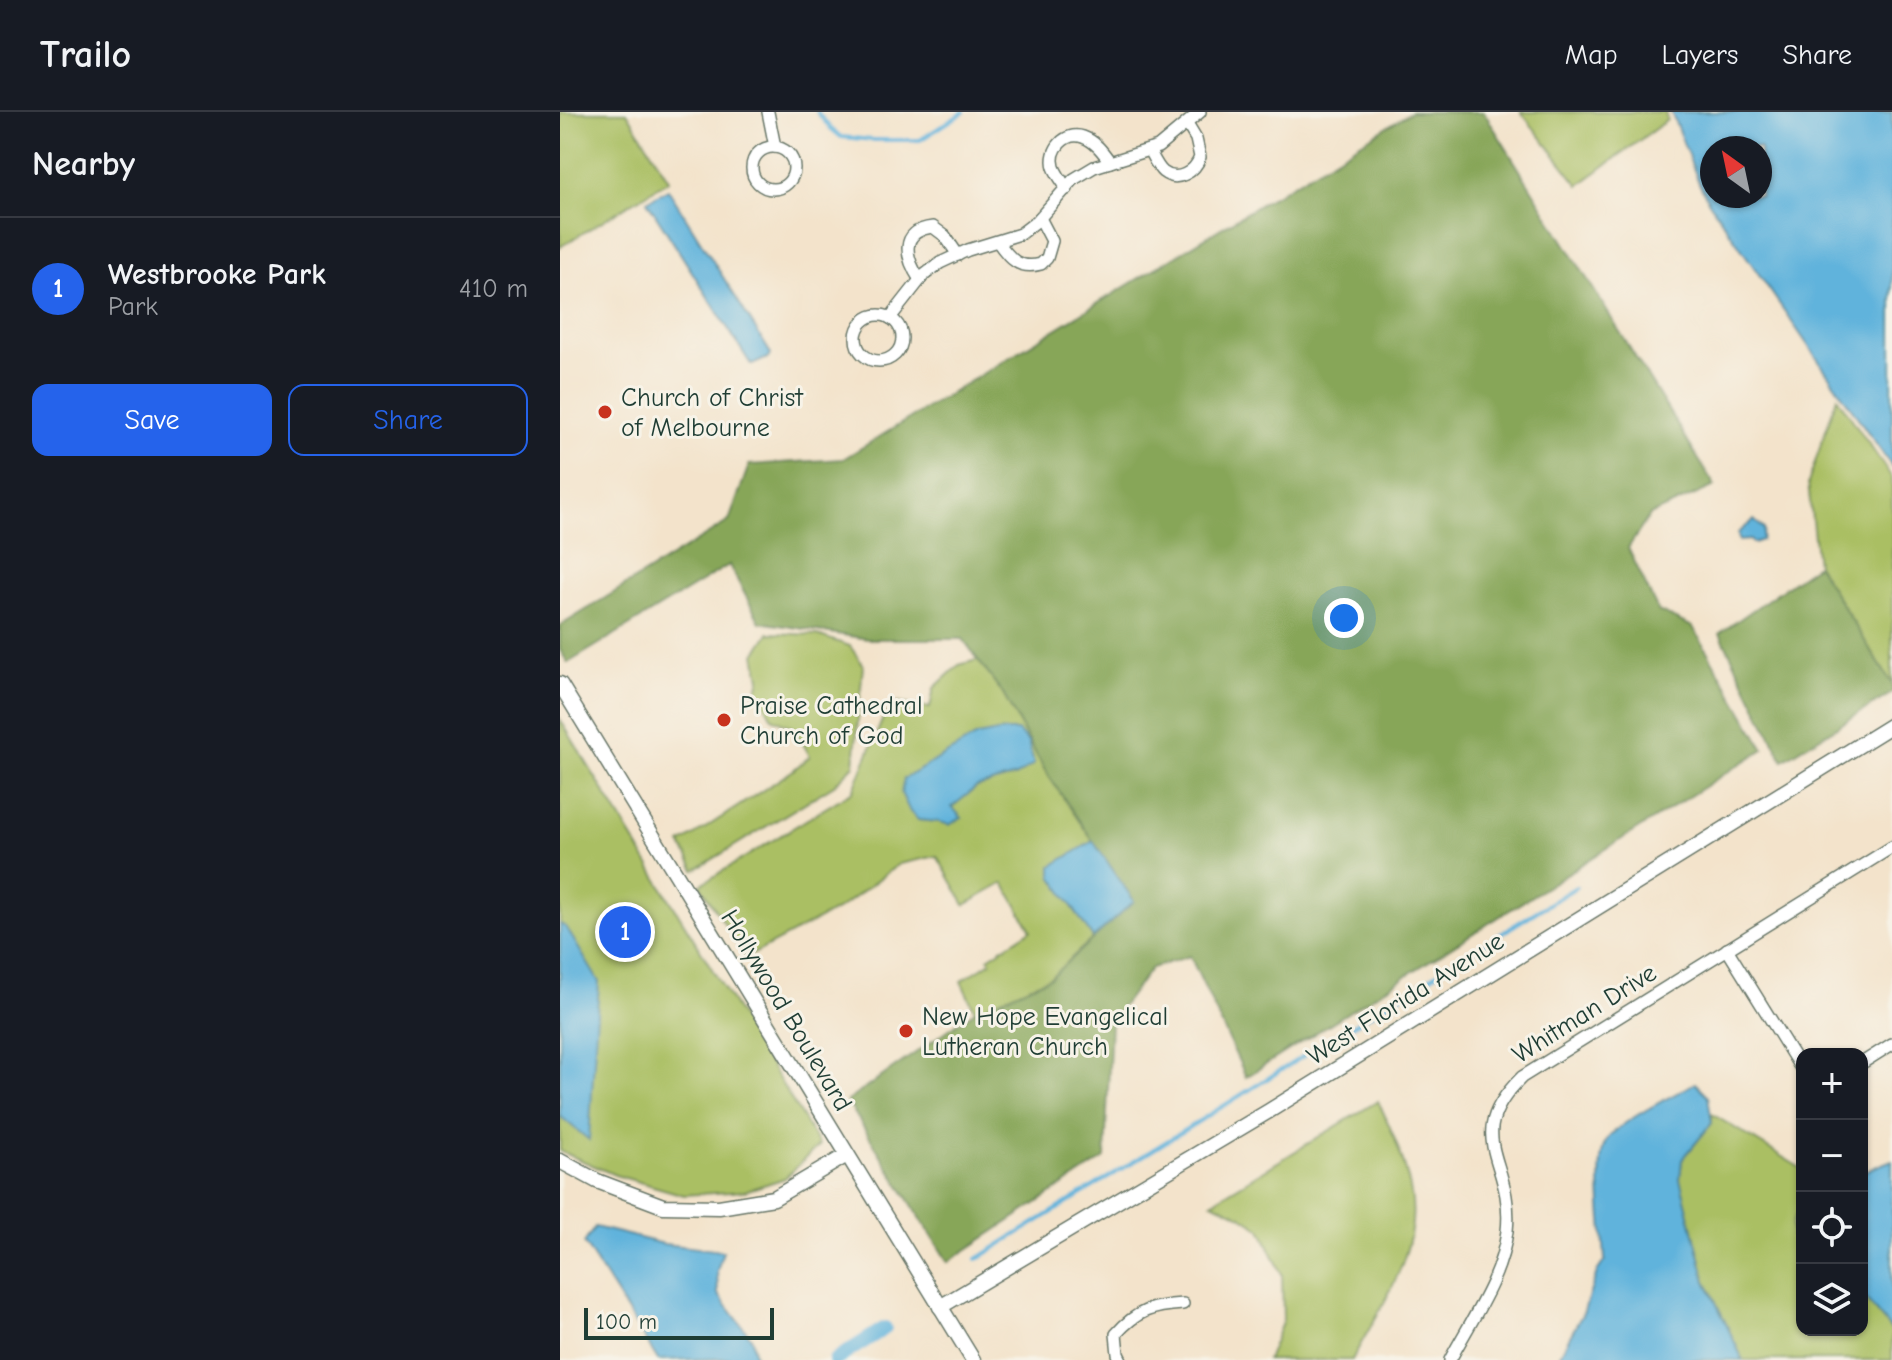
<!DOCTYPE html>
<html lang="en">
<head>
<meta charset="utf-8">
<style>
	body { margin:0; font-family:"Comic Neue",sans-serif; background:#242831; color:#f1f3f6 }
	.controls { position:absolute; right:24px; bottom:24px; display:grid; overflow:hidden; border-radius:16px; box-shadow:0 2px 6px #0004 }
	.controls button { width:72px; height:72px; display:grid; place-items:center; padding:0; border:0; border-bottom:2px solid #363941; background:#171b24; color:#f1f3f6; font:40px sans-serif }
	.compass { position:absolute; left:1140px; top:24px; width:72px; height:72px; border-radius:50%; background:#171b24; box-shadow:0 2px 6px #0004; rotate:327deg }
	.scale { position:absolute; left:24px; bottom:20px; width:190px; box-sizing:border-box; padding-left:8px; border:4px solid #1f3d34; border-top:0; font-size:22px; line-height:28px; white-space:nowrap; color:#1f3d34; -webkit-text-stroke:6px #f7f3e8; paint-order:stroke }
	.you { position:absolute; left:784px; top:506px; width:28px; height:28px; margin:-20px; border:6px solid #fff; border-radius:50%; background:#1a73e8; box-shadow:0 0 0 12px #1a73e833 }
	.badge { display:grid; place-items:center; width:52px; height:52px; border-radius:50%; background:#2563eb; color:#fff; font-size:26px; font-weight:700 }
	.pin { position:absolute; translate:-50% -50%; border:4px solid #fff; box-shadow:0 2px 8px #0006 }
	.list { margin:0; padding:0; list-style:none }
	h2 { display:flex; justify-content:space-between; align-items:center; height:104px; margin:0; padding:0 32px; font-size:34px }
	h2 small { font-size:26px; font-weight:400; color:#9ea1a6 }
	.list li { display:grid; grid-template-columns:52px 1fr auto; gap:24px; align-items:center; box-sizing:border-box; height:144px; padding:0 32px; border-top:2px solid #363941 }
	.list b { display:block; font-size:30px; white-space:nowrap }
	.list p { margin:0; font-size:26px; white-space:nowrap; color:#9ea1a6 }
	.list em { font-size:26px; font-style:normal; color:#9ea1a6 }
	.actions { display:flex; gap:16px; padding:24px 32px }
	.actions a { flex:1; padding:18px 0; border:2px solid #2563eb; border-radius:16px; text-align:center; font-size:28px; color:#2563eb }
	.actions .main { background:#2563eb; color:#fff }
	.icon { flex:none; width:44px; height:44px; fill:none; stroke:currentColor; stroke-width:2; stroke-linecap:round; stroke-linejoin:round }
	.map { position:relative; flex:none; width:1332px; height:1248px; overflow:hidden }
	header { display:flex; align-items:center; gap:48px; box-sizing:border-box; height:112px; padding:0 40px; background:#171b24; border-bottom:2px solid #363941 }
	header strong { font-size:38px }
	nav { display:flex; gap:44px; margin-inline-start:auto; font-size:28px }
	main { display:flex }
	aside { flex:1; background:#171b24 }
	.map>svg:first-child { display:block }
	.green { fill:#aabf63; stroke:#647e4c; stroke-width:2; fill-rule:evenodd }
	.forest { fill:#87a659; stroke:#537246; stroke-width:2 }
	.water { fill:#60b3dc; stroke:#407888; stroke-width:2; fill-rule:evenodd }
	.lines { fill:none; stroke-linecap:round; stroke-linejoin:round }
	.stream { stroke:#60b3dc; stroke-width:4 }
	.canal { stroke:#60b3dc; stroke-width:14 }
	.minor-casing { stroke:#697769; stroke-width:14 }
	.tertiary-casing { stroke:#697769; stroke-width:17 }
	.minor { stroke:#fff; stroke-width:11 }
	.tertiary { stroke:#fff; stroke-width:14 }
	.poi-dot { fill:#c8321e; stroke:#f7f3e8; stroke-width:3 }
	.labels { text-anchor:middle; stroke-width:6; stroke-linejoin:round; paint-order:stroke }
	.poi-label { font-size:26px; fill:#1f3d34; stroke:#f7f3e8; text-anchor:start }
	.street-label { font-size:26px; fill:#1f3d34; stroke:#f7f3e8 }
</style>
</head>
<body>
<header>
<strong>Trailo</strong>
<nav><a>Map</a><a>Layers</a><a>Share</a></nav>
</header>
<main>
<aside>
<h2>Nearby<small></small></h2>
<ul class="list">
<li><span class="badge">1</span><div><b>Westbrooke Park</b><p>Park</p></div><em>410 m</em></li>
</ul>
<div class="actions"><a class="main">Save</a><a>Share</a></div>
</aside>
<div class="map">
<svg width="1332" height="1248" viewBox="0 0 1332 1248">
	<rect width="100%" height="100%" fill="#f7f3e8"/>
	<filter id="ink" filterUnits="userSpaceOnUse"><feTurbulence type="fractalNoise" baseFrequency=".0125" numOctaves="2"/><feDisplacementMap in="SourceGraphic" scale="16" xChannelSelector="R" yChannelSelector="G"/><feConvolveMatrix kernelMatrix="1 2 1 2 8 2 1 2 1" color-interpolation-filters="sRGB"/></filter>
	<filter id="wash" filterUnits="userSpaceOnUse"><feTurbulence type="fractalNoise" baseFrequency=".006" numOctaves="4" result="noise"/><feDisplacementMap in="SourceGraphic" scale="32" xChannelSelector="R" yChannelSelector="G"/><feGaussianBlur stdDeviation="1.8" result="paint"/><feColorMatrix in="noise" values="0 0 0 0 0 0 0 0 0 0 0 0 0 0 0 0 0 1.4 0 .05"/><feComposite in="paint" operator="in"/></filter>
	<g filter="url(#wash)">
		<rect width="100%" height="100%" fill="#f3e3cb"/>
		<g class="green">
			<polygon points="0,0 67,0 109,68 0,135"/>
			<polygon points="961,0 1105,0 1107,8 1019,73"/>
			<polygon points="1277,285 1332,366 1332,572 1257,453 1248,371"/>
			<polygon points="209,521 257,523 290,534 303,553 294,653 274,673 135,758 121,732 232,659 250,644 234,616 212,606 197,578 200,567 195,542"/>
			<path d="M 418,548 L 443,582 L 486,660 L 533,729 L 492,754 L 492,764 L 533,826 L 491,865 L 415,899 L 401,869 L 431,850 L 428,846 L 471,818 L 444,771 L 405,793 L 377,744 L 339,752 L 280,796 L 186,846 L 140,773 L 293,679 L 323,606 L 337,591 L 370,596 L 374,576 L 399,553 ZM 443,619 L 474,651 L 456,664 L 417,675 L 391,695 L 380,710 L 358,708 L 344,667 L 417,625 Z"/>
			<polygon points="0,607 259,1033 225,1066 185,1079 124,1083 55,1063 0,1039"/>
			<path d="M 818,989 C 831,1016 844,1046 850,1076 C 864,1137 819,1197 792,1248 L 707,1248 L 723,1208 L 722,1162 L 701,1117 L 680,1103 L 652,1090 Z"/>
			<polygon points="1152,1002 1242,1057 1242,1091 1232,1111 1232,1124 1242,1132 1242,1218 1302,1218 1302,1183 1332,1219 1332,1248 1183,1248 1146,1169 1120,1067 1122,1048 1152,1011"/>
		</g>
		<g class="forest">
			<polygon points="851,0 924,0 1155,374 1090,403 1068,436 1098,499 1133,515 1204,637 686,965 630,844 591,856 551,909 545,1046 388,1150 287,989 415,899 491,865 574,789 486,660 443,582 403,527 308,527 200,510 169,453 8,551 0,538 0,514 169,409 189,353 283,347"/>
			<polygon points="1257,453 1332,572 1332,581 1223,648 1160,521"/>
		</g>
		<g class="water">
			<path d="M 1111,0 L 1332,0 L 1332,355 L 1149,90 L 1140,73 ZM 1152,36 L 1200,36 L 1200,84 L 1152,84 Z"/>
			<polygon points="108,77 211,242 210,245 192,253 190,251 87,89"/>
			<polygon points="1194,408 1204,417 1202,428 1193,431 1190,428 1179,429 1178,421"/>
			<polygon points="443,619 458,619 468,630 474,652 456,664 417,675 392,695 402,706 389,713 380,710 358,708 350,700 341,681 344,667 417,624"/>
			<polygon points="533,729 574,789 533,826 492,764 492,754"/>
			<polygon points="0,812 6,815 39,870 29,1028 0,1004"/>
			<path d="M 1135,971 L 1148,984 L 1152,1011 L 1122,1048 L 1120,1067 L 1146,1169 L 1183,1248 L 997,1248 L 1024,1199 L 1037,1160 L 1045,1148 C 1044,1121 1034,1051 1046,1029 C 1059,1009 1113,984 1135,971 Z"/>
			<polygon points="1332,1048 1332,1219 1302,1183 1302,1060"/>
			<polygon points="35,1115 104,1132 163,1139 157,1159 158,1182 192,1227 195,1246 98,1248 24,1131"/>
		</g>
		<g class="lines">
			<g class="stream">
				<polyline points="257,0 270,16 281,25 314,28 360,28 404,0"/>
				<polyline points="417,1147 1016,775"/>
			</g>
			<polyline class="canal" points="275,1248 325,1216"/>
		</g>
	</g>
	<g filter="url(#ink)">
		<g class="lines">
			<g class="minor-casing">
				<g id="minor">
					<polyline points="208,0 215,35"/>
					<circle cx="213" cy="56" r="21"/>
					<path d="M 589,38 C 593,45 597,55 603,60 C 617,71 635,60 640,45 L 636,27 L 627,12"/>
					<path d="M 507,77 C 503,70 497,63 494,55 C 489,38 505,19 523,25 C 535,29 543,40 550,50"/>
					<path d="M 438,130 C 450,147 459,158 481,152 L 487,146 L 492,129 L 480,106"/>
					<path d="M 360,168 C 346,147 338,119 373,115 L 385,124 L 398,143"/>
					<circle cx="319" cy="226" r="23"/>
					<polyline points="330,206 363,164 380,151 408,138 460,122 477,109 514,67 534,55 598,35 640,0"/>
					<polyline points="1167,837 1242,958"/>
					<polyline points="1302,951 1332,932"/>
					<path d="M 561,1248 L 558,1242 L 556,1222 C 577,1198 593,1194 623,1192"/>
					<path d="M 890,1248 C 911,1208 942,1166 947,1119 C 955,1048 899,1027 962,965 L 1332,735"/>
				</g>
			</g>
			<g class="tertiary-casing">
				<g id="tertiary">
					<polyline points="0,572 413,1248"/>
					<polyline points="0,1049 37,1069 103,1094 159,1095 214,1086 287,1043"/>
					<polyline points="380,1195 709,999 1332,613"/>
				</g>
			</g>
			<use href="#minor" class="minor"/>
			<use href="#tertiary" class="tertiary"/>
		</g>
	</g>
	<g class="poi-dot">
		<circle cx="45" cy="300" r="8"/>
		<circle cx="164" cy="608" r="8"/>
		<circle cx="346" cy="919" r="8"/>
	</g>
	<g class="labels">
		<g class="poi-label">
			<text x="61" y="294">Church of Christ<tspan x="61" dy="30">of Melbourne</tspan></text>
			<text x="180" y="602">Praise Cathedral<tspan x="180" dy="30">Church of God</tspan></text>
			<text x="362" y="913">New Hope Evangelical<tspan x="362" dy="30">Lutheran Church</tspan></text>
		</g>
		<g class="street-label">
			<text transform="translate(845 886) rotate(-32)" y="9">West Florida Avenue</text>
			<text transform="translate(227 898) rotate(59)" y="9">Hollywood Boulevard</text>
			<text transform="translate(1024 901) rotate(-32)" y="9">Whitman Drive</text>
		</g>
	</g>
</svg>
<div class="controls">
<button>+</button>
<button>−</button>
<button><svg class="icon" aria-label="locate" viewBox="0 0 24 24"><circle cx="12" cy="12" r="6"/><path d="M12 2v4M12 18v4M2 12h4M18 12h4"/></svg></button>
<button><svg class="icon" aria-label="layers" viewBox="0 0 24 24"><path d="M12 4l9 5-9 5-9-5zM3 14l9 5 9-5"/></svg></button>
</div>
<svg class="compass" viewBox="-18 -18 36 36"><path d="M0-13l5 13h-10z" fill="#e53935"/><path d="M0 13l5-13h-10z" fill="#9ea1a6"/></svg>
<div class="scale">100 m</div>
<div class="you"></div>
<div class="pin badge" style="left:65px;top:820px">1</div>
</div>
</main>
</body>
</html>
